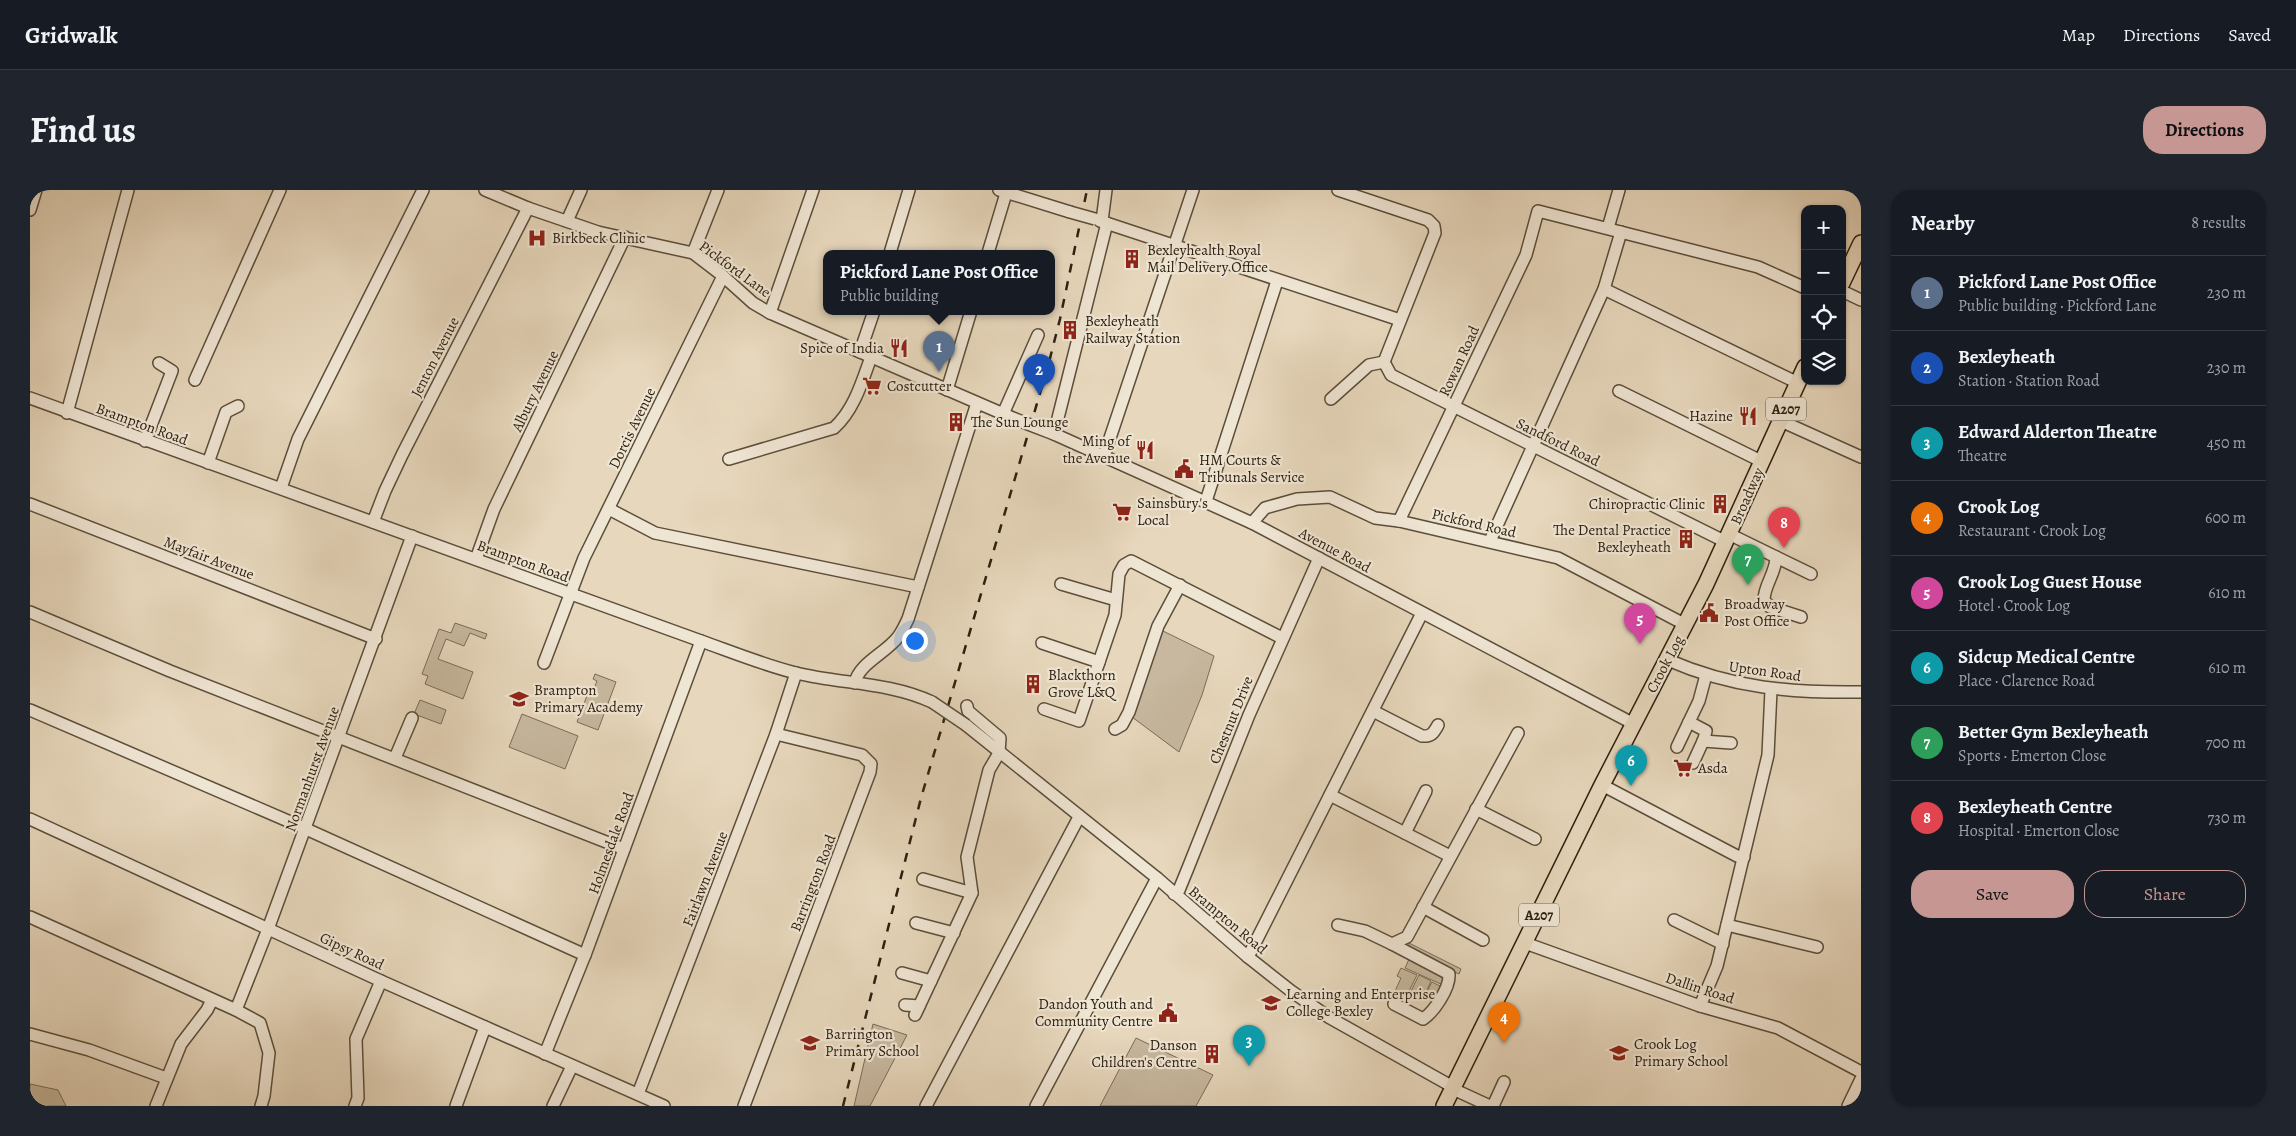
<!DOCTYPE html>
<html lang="en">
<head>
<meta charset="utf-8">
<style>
	body { margin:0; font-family:Alegreya,serif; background:#20242c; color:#f1f3f6 }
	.controls { position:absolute; right:15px; top:15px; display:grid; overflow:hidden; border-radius:10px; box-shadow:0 1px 4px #0004 }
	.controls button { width:45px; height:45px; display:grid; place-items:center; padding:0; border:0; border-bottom:1px solid #363941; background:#171b24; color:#f1f3f6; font:25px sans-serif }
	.you { position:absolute; left:884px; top:450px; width:18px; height:18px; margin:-12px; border:4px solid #fff; border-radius:50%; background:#1a73e8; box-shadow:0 0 0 8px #1a73e833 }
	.badge { display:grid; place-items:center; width:32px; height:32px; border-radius:50%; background:#c59692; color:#fff; font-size:16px; font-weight:700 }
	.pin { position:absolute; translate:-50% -41px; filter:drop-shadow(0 1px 2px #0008) }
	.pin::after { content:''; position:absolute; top:26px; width:18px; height:15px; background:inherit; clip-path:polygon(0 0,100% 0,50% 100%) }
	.popup { position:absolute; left:793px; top:60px; width:232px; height:65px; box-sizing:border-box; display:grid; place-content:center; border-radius:10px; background:#171b24; filter:drop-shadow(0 1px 4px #0005); font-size:16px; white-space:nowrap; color:#9ea1a6 }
	.popup b { font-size:19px; color:#f1f3f6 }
	.popup::after { content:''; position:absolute; left:50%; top:100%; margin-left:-10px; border:10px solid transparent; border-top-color:#171b24 }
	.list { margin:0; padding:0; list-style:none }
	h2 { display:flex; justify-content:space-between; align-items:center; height:65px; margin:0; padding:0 20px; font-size:21px }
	h2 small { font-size:16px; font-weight:400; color:#9ea1a6 }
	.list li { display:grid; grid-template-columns:32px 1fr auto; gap:15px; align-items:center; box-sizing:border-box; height:75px; padding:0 20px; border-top:1px solid #363941 }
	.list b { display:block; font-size:19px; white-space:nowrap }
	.list p { margin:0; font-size:16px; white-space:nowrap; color:#9ea1a6 }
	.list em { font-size:16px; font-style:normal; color:#9ea1a6 }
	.actions { display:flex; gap:10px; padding:15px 20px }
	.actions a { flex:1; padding:11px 0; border:1px solid #c59692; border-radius:20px; text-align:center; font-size:18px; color:#c59692 }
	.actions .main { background:#c59692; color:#111 }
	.icon { flex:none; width:28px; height:28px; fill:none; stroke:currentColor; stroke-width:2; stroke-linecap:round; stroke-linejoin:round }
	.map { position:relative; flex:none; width:1831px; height:916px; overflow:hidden; border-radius:20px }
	header { display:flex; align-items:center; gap:30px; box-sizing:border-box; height:70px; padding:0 25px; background:#171b24; border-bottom:1px solid #363941 }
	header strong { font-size:24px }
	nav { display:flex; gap:28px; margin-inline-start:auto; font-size:18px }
	.intro { display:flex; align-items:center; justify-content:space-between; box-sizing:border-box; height:120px; padding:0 30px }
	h1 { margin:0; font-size:35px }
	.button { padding:12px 22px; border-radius:20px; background:#c59692; color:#111; font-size:18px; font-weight:700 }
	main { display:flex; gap:30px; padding:0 30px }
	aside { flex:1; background:#171b24; border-radius:20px; box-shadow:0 1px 4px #0004 }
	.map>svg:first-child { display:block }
	.green { fill:#c7b89f; stroke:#7a6c58 }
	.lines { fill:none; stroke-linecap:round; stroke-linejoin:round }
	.minor-casing { stroke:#5b4e3b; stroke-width:14 }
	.major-casing { stroke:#2c2010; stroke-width:18 }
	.minor { stroke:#efe5d3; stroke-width:11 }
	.major { stroke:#e7d7bc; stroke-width:15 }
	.rail { stroke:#2c2010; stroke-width:2.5; stroke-dasharray:9 9; stroke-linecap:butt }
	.minor-bridge-casing { stroke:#5b4e3b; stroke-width:14; stroke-linecap:butt }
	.minor-bridge { stroke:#efe5d3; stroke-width:11 }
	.labels { text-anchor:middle; stroke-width:4.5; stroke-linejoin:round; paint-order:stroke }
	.shield { fill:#efe5d3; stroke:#665b4a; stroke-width:1 }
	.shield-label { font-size:14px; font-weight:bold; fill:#2c2010 }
	.poi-label { font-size:15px; fill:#2c2010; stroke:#efe5d3; text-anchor:start }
	.street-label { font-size:15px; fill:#2c2010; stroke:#efe5d3 }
</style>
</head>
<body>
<header>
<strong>Gridwalk</strong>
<nav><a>Map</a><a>Directions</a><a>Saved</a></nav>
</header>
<div class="intro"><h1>Find us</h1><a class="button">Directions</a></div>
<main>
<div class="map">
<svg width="1831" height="916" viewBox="0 0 1831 916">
	<rect width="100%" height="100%" fill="#e7d7bc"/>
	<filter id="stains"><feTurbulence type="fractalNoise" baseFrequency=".004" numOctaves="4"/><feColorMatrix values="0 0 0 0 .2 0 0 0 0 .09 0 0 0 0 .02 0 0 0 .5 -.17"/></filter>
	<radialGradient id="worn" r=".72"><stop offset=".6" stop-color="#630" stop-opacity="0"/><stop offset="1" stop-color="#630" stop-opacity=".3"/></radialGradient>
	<g class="green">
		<polygon points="425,433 457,444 455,449 440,443 434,456 416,449 408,469 443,482 433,509 395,494 398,486 392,484 409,439 421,443"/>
		<polygon points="1133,441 1184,466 1172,505 1149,562 1102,527"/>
		<polygon points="565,484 586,492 568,540 547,532 558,503 562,504 567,491 563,489"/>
		<polygon points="390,510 416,520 411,534 384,524"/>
		<polygon points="492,524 548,546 535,579 479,557"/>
		<polygon points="1379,753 1431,779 1429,784 1382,762 1383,759 1379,756"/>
		<polygon points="1380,767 1415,786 1413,795 1375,778"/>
		<polygon points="1371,778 1387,785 1376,807 1372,804 1369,811 1360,812 1371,788 1367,786"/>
		<polygon points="1389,785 1401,791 1394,807 1381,801"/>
		<polygon points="1402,792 1412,797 1404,812 1394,807"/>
		<polygon points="843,834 877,845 840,916 824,916"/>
		<polygon points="1106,848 1183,885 1166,916 1070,916"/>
		<polygon points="0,894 28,900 36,916 0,916"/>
	</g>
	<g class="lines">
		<g class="minor-casing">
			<g id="minor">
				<polyline points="455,0 498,18 568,42 663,63 693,86 723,113 740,123 985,229"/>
				<polyline points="969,0 1040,22"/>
				<polyline points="1308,0 1398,30 1404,36 1405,43 1354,172"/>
				<polyline points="0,20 6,0"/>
				<polyline points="537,31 551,0"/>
				<polyline points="1070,31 1370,130"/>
				<polyline points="1072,31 1076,0"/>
				<polyline points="1077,33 1024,244 1222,333 1604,534"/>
				<polyline points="1578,38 1589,0"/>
				<polyline points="663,63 688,0"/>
				<polyline points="860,63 879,0"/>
				<polyline points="958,63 977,0"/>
				<polyline points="1574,99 1768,193"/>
				<polyline points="1812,101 1831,110"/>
				<polyline points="740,123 783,0"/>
				<polyline points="830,162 844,121"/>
				<polyline points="1354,172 1361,185 1696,352"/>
				<polyline points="165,190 250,0"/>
				<polyline points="917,200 941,121"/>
				<polyline points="1589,201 1733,272"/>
				<path d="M 0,208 L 671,451 C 702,462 734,475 766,483 C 811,494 859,492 902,512"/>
				<polyline points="1301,209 1339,175 1354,172"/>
				<polyline points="37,223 98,0"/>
				<polyline points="973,224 1008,145"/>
				<polyline points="1751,231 1831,267"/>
				<polyline points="115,251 142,181 129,173"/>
				<polyline points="1074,266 1163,0"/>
				<path d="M 699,269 L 804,238 C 824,220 832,192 841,167"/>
				<polyline points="178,273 196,222 208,216"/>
				<polyline points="251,298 268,249 393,0"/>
				<polyline points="1176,311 1247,91"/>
				<polyline points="0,314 346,449"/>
				<polyline points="579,319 625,343 888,397"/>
				<polyline points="1369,331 1496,65 1508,21 1728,77 1775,98"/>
				<polyline points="343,332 355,301 372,265 498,18"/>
				<polyline points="1222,333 1235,318 1267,309 1300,307 1345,328 1369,331 1528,368 1656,435"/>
				<polyline points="1699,344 1746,367"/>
				<polyline points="1460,351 1574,99 1591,42"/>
				<polyline points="446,369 464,319 595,47"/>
				<polyline points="1031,394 1086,410"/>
				<polyline points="0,422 140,481 594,659"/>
				<path d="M 1771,427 L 1740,417 L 1734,410 C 1734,395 1746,383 1746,367 L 1781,384"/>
				<polyline points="1012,453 1069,472"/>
				<path d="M 1638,470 C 1702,498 1761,503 1831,502"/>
				<polyline points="514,473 554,368 693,86"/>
				<path d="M 825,493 C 828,474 856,463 868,447 C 872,442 875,435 878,429 L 947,213"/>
				<polyline points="1014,519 1049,531 1085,425 1089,384 1094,375 1101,371 1252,448"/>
				<polyline points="0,520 265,634 555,765"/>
				<path d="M 1343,521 L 1392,546 C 1402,547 1404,542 1408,535"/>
				<polyline points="1659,532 1676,541 1674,549 1663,573"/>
				<polyline points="936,535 1127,688 1218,767 1261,801 1300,828 1423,897"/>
				<polyline points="1085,539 1092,535 1099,522 1128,436 1150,395"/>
				<polyline points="1673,551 1701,553"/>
				<polyline points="1647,557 1669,511 1676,485"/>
				<polyline points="365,568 382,528"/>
				<polyline points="1572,595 1707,666 1714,667"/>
				<polyline points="1300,605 1420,666"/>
				<polyline points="1446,619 1505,649"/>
				<polyline points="0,629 351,791 634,916"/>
				<polyline points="1375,643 1396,601"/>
				<polyline points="893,689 942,703"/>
				<polyline points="1144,704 1149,700 1158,678 1219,525 1289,368"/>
				<polyline points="1393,717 1453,750"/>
				<polyline points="0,727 206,820 230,833 239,863 234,906 231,916"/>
				<polyline points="1644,730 1693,754"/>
				<polyline points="886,733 924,743"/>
				<polyline points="1308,735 1335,741 1362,754 1377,747 1488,543"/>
				<polyline points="1697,735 1787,757"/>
				<polyline points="1495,753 1670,816 1748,838 1831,882"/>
				<path d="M 1362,754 L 1419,784 C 1420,798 1404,822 1393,829 L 1364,814"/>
				<polyline points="1218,767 1392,423"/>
				<polyline points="872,783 901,791"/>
				<polyline points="875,815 889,816"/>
				<polyline points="1670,816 1687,776 1738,565 1741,500"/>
				<polyline points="206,820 238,739 382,346"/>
				<polyline points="885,825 942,703 937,667 959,580 969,563 970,548 938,521 937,516"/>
				<polyline points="0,844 59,860 136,888"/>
				<polyline points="515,864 555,765 671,451"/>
				<polyline points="1423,899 1460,916"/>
				<polyline points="608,904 746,544 766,483"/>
				<polyline points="126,916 151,854 177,820 182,810"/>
				<polyline points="325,916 328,908 326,849 351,791"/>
				<polyline points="426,916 455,837"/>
				<polyline points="523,916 542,876"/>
				<polyline points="714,916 840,582 841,574 832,565 746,544"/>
				<polyline points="896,916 1049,627"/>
				<polyline points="1006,916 1127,688"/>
				<polyline points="1463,916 1474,892"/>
				<polyline points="1818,916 1831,889"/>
			</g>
		</g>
		<g class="major-casing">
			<g id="major">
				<polyline points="1812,93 1831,53"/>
				<polyline points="1414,916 1572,595 1676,394 1775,177"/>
			</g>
		</g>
		<use href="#minor" class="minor"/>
		<use href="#major" class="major"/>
		<polyline class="rail" points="813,916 891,608 1018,176 1030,129 1057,0"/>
		<g class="minor-bridge-casing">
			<g id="minor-bridge">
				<polyline points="1040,22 1065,29"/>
				<polyline points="985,229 1024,244"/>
				<polyline points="902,512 936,535"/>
			</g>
		</g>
		<use href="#minor-bridge" class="minor-bridge"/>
	</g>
	<defs>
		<g id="hospital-bare" transform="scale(1.5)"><path d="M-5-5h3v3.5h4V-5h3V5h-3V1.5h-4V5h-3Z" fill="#8f2418" stroke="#efe5d3" stroke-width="2.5" paint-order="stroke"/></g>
		<g id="building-bare" transform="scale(1.5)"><path d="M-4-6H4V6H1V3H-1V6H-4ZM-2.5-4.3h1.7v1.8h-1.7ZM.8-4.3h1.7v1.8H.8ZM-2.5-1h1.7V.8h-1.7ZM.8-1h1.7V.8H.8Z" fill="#8f2418" stroke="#efe5d3" stroke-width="2.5" paint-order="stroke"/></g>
		<g id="restaurant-bare" transform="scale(1.5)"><path d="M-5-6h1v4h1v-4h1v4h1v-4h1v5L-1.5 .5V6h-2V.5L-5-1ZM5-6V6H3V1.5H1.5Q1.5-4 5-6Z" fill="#8f2418" stroke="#efe5d3" stroke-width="2.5" paint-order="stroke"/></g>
		<g id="supermarket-bare" transform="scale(1.5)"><path d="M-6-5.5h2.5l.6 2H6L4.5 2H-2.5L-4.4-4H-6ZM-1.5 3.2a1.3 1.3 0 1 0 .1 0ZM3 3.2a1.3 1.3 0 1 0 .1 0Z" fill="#8f2418" stroke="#efe5d3" stroke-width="2.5" paint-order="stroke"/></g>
		<g id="civic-bare" transform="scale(1.5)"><path d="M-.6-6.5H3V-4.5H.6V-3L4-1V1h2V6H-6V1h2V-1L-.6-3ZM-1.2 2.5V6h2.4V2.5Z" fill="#8f2418" stroke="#efe5d3" stroke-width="2.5" paint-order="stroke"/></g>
		<g id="school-bare" transform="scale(1.5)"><path d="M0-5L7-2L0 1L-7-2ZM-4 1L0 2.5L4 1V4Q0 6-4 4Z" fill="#8f2418" stroke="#efe5d3" stroke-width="2.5" paint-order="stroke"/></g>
	</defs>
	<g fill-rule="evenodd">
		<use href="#hospital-bare" x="507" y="48"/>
		<use href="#building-bare" x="1102" y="69"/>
		<use href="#building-bare" x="1040" y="140"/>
		<use href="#restaurant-bare" x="869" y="158"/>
		<use href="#supermarket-bare" x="842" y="196"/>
		<use href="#restaurant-bare" x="1718" y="226"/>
		<use href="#building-bare" x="926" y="232"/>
		<use href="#restaurant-bare" x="1115" y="260"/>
		<use href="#civic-bare" x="1154" y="279"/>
		<use href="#building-bare" x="1690" y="314"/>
		<use href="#supermarket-bare" x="1092" y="322"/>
		<use href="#building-bare" x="1656" y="349"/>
		<use href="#civic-bare" x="1679" y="423"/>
		<use href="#building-bare" x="1003" y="494"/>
		<use href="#school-bare" x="489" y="509"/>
		<use href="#supermarket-bare" x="1653" y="578"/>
		<use href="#school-bare" x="1241" y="813"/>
		<use href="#civic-bare" x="1138" y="823"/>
		<use href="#school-bare" x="780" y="853"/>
		<use href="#school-bare" x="1589" y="863"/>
		<use href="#building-bare" x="1182" y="864"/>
	</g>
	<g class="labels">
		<g class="shield">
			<rect x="1736" y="207.5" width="40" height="23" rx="4"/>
			<rect x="1489" y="713.5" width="40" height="23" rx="4"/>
		</g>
		<g class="shield-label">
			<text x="1756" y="224">A207</text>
			<text x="1509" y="730">A207</text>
		</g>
		<g class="poi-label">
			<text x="522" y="53">Birkbeck Clinic</text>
			<text x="1117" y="65">Bexleyhealth Royal<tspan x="1117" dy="17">Mail Delivery Office</tspan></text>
			<text x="1055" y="136">Bexleyheath<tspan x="1055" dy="17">Railway Station</tspan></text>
			<text x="854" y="163" text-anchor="end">Spice of India</text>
			<text x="857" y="201">Costcutter</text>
			<text x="1703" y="231" text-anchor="end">Hazine</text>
			<text x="941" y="237">The Sun Lounge</text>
			<text x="1100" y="256" text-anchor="end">Ming of<tspan x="1100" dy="17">the Avenue</tspan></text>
			<text x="1169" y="275">HM Courts &amp;<tspan x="1169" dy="17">Tribunals Service</tspan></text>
			<text x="1107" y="318">Sainsbury's<tspan x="1107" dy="17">Local</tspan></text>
			<text x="1675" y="319" text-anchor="end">Chiropractic Clinic</text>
			<text x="1641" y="345" text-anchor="end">The Dental Practice<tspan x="1641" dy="17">Bexleyheath</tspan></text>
			<text x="1694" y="419">Broadway<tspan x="1694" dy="17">Post Office</tspan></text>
			<text x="1018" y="490">Blackthorn<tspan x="1018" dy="17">Grove L&amp;Q</tspan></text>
			<text x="504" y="505">Brampton<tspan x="504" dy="17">Primary Academy</tspan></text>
			<text x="1668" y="583">Asda</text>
			<text x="1256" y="809">Learning and Enterprise<tspan x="1256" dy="17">College Bexley</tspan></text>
			<text x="1123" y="819" text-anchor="end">Dandon Youth and<tspan x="1123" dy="17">Community Centre</tspan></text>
			<text x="795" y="849">Barrington<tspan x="795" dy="17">Primary School</tspan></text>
			<text x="1604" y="859">Crook Log<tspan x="1604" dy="17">Primary School</tspan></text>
			<text x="1167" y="860" text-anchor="end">Danson<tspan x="1167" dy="17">Children's Centre</tspan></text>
		</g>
		<g class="street-label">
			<text transform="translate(705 79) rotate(36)" y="5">Pickford Lane</text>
			<text transform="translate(405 167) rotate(-63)" y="5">Jenton Avenue</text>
			<text transform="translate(1429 171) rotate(-65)" y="5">Rowan Road</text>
			<text transform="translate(505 201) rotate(-64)" y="5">Albury Avenue</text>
			<text transform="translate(112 234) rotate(20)" y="5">Brampton Road</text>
			<text transform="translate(602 238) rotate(-64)" y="5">Dorcis Avenue</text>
			<text transform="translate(1528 252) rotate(26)" y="5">Sandford Road</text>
			<text transform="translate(1717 306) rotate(-66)" y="5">Broadway</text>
			<text transform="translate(1444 333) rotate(13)" y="5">Pickford Road</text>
			<text transform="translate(1305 360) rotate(28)" y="5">Avenue Road</text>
			<text transform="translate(179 368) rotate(21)" y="5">Mayfair Avenue</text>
			<text transform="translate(493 371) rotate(20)" y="5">Brampton Road</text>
			<text transform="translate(1635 474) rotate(-62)" y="5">Crook Log</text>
			<text transform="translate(1735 481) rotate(8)" y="5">Upton Road</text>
			<text transform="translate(1201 530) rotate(-68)" y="5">Chestnut Drive</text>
			<text transform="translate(282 579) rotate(-70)" y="5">Normanhurst Avenue</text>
			<text transform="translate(581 653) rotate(-70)" y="5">Holmesdale Road</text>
			<text transform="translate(675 689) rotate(-69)" y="5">Fairlawn Avenue</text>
			<text transform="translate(783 693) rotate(-69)" y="5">Barrington Road</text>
			<text transform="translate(1198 730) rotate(40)" y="5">Brampton Road</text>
			<text transform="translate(322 761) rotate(25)" y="5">Gipsy Road</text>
			<text transform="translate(1670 798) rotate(18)" y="5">Dallin Road</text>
		</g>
	</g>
	<rect width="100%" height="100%" filter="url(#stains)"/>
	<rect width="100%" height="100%" fill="url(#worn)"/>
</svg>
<div class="controls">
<button>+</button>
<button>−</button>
<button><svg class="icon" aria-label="locate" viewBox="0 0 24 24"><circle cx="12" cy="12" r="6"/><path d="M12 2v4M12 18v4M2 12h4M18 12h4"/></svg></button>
<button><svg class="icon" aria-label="layers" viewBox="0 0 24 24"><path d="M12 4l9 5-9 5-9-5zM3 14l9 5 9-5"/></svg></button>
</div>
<div class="you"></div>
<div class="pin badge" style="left:909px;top:182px;background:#5c6f8a">1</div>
<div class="popup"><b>Pickford Lane Post Office</b>Public building</div>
<div class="pin badge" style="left:1009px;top:205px;background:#1a4fb4">2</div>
<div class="pin badge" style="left:1219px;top:876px;background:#0f9aa8">3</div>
<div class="pin badge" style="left:1474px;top:853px;background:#e8710a">4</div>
<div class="pin badge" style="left:1610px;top:454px;background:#d1479c">5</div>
<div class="pin badge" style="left:1601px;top:596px;background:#0f9aa8">6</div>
<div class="pin badge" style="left:1718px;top:395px;background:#2e9e5b">7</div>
<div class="pin badge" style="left:1754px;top:358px;background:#e0444e">8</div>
</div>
<aside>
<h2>Nearby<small>8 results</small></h2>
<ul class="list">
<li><span class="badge" style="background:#5c6f8a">1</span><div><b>Pickford Lane Post Office</b><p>Public building · Pickford Lane</p></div><em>230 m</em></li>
<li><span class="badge" style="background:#1a4fb4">2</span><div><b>Bexleyheath</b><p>Station · Station Road</p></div><em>230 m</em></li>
<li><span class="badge" style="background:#0f9aa8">3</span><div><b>Edward Alderton Theatre</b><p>Theatre</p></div><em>450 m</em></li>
<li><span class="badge" style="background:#e8710a">4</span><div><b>Crook Log</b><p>Restaurant · Crook Log</p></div><em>600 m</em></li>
<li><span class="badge" style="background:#d1479c">5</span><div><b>Crook Log Guest House</b><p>Hotel · Crook Log</p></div><em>610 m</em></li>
<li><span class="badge" style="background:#0f9aa8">6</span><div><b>Sidcup Medical Centre</b><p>Place · Clarence Road</p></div><em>610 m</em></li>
<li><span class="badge" style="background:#2e9e5b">7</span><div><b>Better Gym Bexleyheath</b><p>Sports · Emerton Close</p></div><em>700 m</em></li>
<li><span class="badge" style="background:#e0444e">8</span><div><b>Bexleyheath Centre</b><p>Hospital · Emerton Close</p></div><em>730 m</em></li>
</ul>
<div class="actions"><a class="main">Save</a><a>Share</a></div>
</aside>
</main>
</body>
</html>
